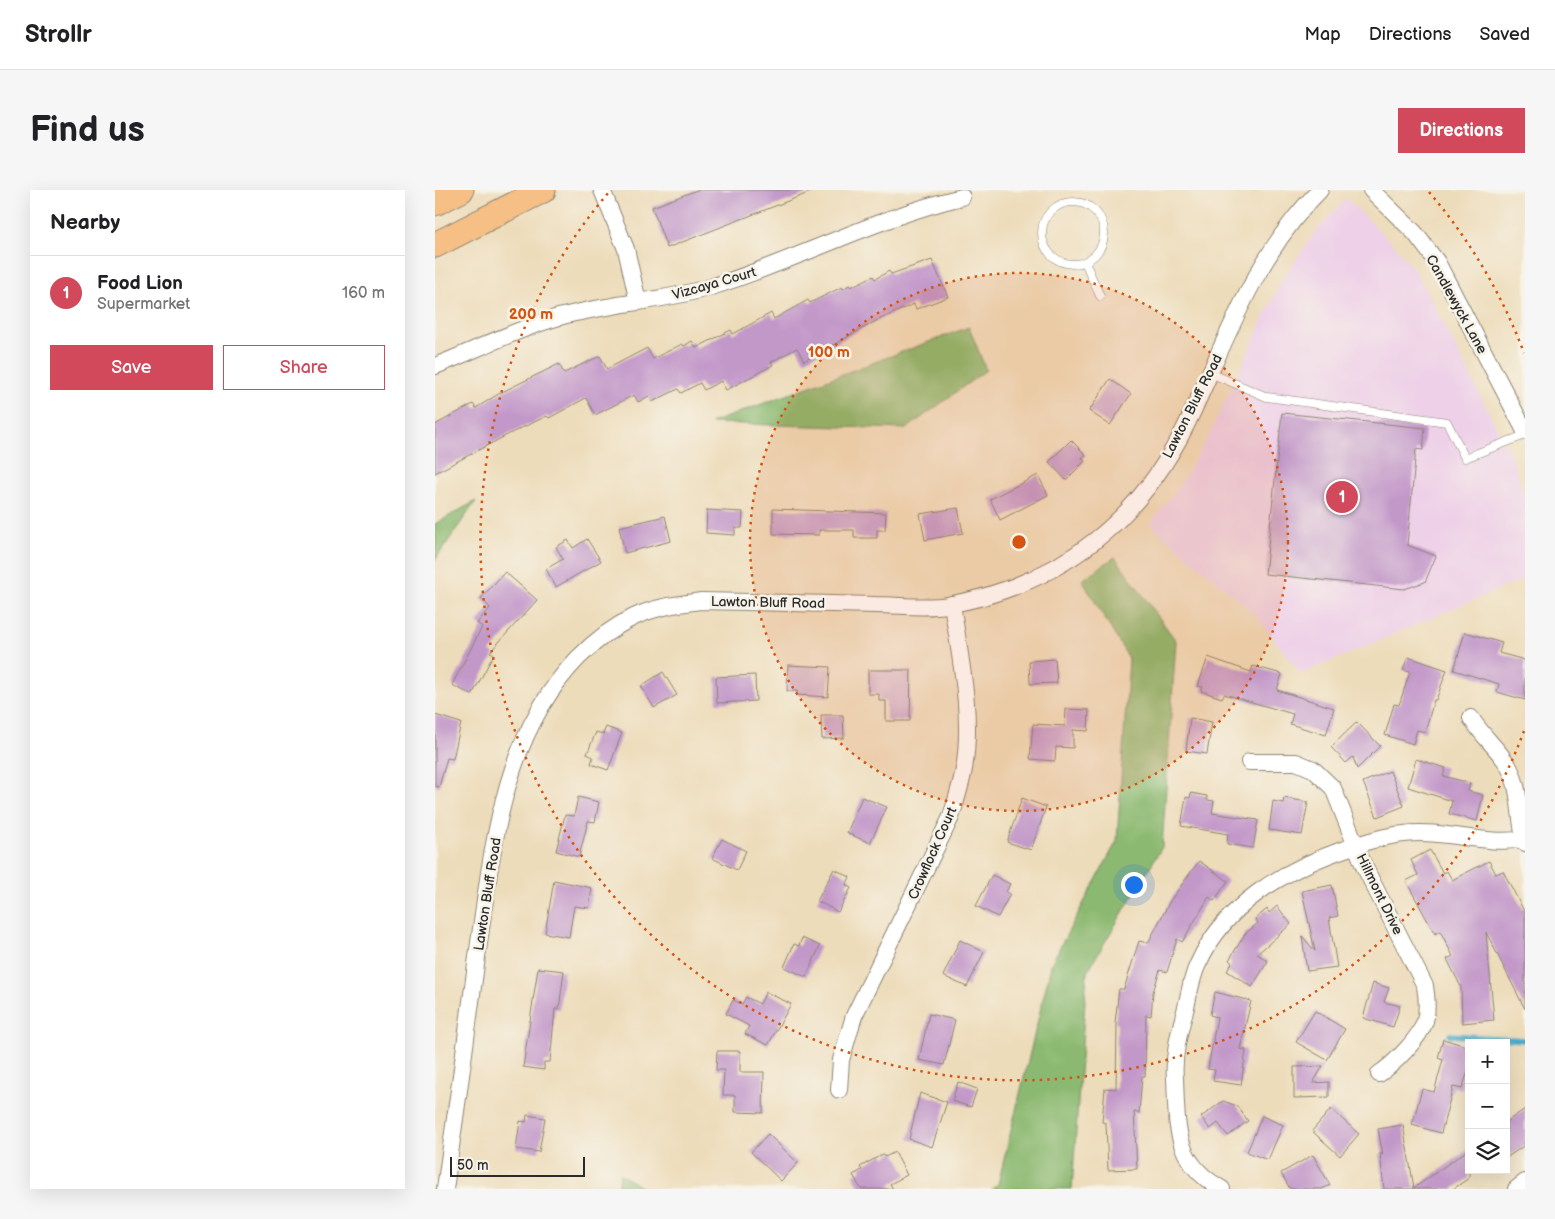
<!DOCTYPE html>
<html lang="en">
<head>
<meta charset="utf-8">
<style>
	body { margin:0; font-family:"Balsamiq Sans",sans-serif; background:#f6f6f6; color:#202124 }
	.controls { position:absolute; right:15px; bottom:15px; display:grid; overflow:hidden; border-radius:0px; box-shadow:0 5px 20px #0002 }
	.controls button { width:45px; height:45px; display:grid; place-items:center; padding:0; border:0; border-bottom:1px solid #e0e0e0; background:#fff; color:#202124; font:25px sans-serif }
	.scale { position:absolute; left:15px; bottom:12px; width:135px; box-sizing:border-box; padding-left:5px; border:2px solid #2b2b2b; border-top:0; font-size:14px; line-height:18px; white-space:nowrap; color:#2b2b2b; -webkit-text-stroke:4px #f7f3e8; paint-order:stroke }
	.you { position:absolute; left:698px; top:694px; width:18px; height:18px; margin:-12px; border:4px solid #fff; border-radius:50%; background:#1a73e8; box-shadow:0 0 0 8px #1a73e833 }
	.badge { display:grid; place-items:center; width:32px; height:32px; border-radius:50%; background:#d1495b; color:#fff; font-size:16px; font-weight:700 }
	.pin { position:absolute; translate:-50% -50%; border:2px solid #fff; box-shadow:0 1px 5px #0006 }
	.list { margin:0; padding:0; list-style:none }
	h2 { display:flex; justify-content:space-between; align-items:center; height:65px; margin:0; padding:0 20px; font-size:21px }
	h2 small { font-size:16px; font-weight:400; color:#757577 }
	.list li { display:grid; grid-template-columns:32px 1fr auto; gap:15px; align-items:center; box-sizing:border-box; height:75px; padding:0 20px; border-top:1px solid #e0e0e0 }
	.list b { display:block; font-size:19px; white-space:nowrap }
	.list p { margin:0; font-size:16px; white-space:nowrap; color:#757577 }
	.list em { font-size:16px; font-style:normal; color:#757577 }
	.actions { display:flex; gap:10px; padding:15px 20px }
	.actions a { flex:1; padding:11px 0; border:1px solid #d1495b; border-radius:0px; text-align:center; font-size:18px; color:#d1495b }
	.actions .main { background:#d1495b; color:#fff }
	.icon { flex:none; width:28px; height:28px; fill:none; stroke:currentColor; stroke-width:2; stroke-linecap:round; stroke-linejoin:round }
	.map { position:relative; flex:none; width:1090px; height:999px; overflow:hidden; border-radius:0px }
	header { display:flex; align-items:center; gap:30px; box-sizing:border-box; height:70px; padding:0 25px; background:#fff; border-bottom:1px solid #e0e0e0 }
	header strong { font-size:24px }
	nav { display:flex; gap:28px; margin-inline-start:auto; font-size:18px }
	.intro { display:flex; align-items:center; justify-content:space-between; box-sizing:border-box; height:120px; padding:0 30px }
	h1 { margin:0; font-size:35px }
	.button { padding:12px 22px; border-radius:0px; background:#d1495b; color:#fff; font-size:18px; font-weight:700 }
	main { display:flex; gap:30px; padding:0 30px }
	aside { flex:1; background:#fff; border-radius:0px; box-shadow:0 5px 20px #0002 }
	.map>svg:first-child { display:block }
	.built { fill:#eed0e8 }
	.forest { fill:#8cb971; stroke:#5c724e }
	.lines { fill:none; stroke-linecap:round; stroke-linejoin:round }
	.stream { stroke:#4caaca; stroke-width:5.5 }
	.building { fill:#c298c9 }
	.lane-casing { stroke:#8c8472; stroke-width:9 }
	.street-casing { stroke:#8c8472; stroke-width:18 }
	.primary-casing { stroke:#8c8472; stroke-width:27 }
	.lane { stroke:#fff; stroke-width:8 }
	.street { stroke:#fff; stroke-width:16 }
	.primary { stroke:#f5bf86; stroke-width:25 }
	.ring { fill:none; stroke:#d5540f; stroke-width:2.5; stroke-dasharray:2.5 5 }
	.labels { text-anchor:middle; stroke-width:5; stroke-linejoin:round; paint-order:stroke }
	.street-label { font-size:14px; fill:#2b2b2b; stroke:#f7f3e8 }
	.centre { fill:#d5540f; stroke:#f7f3e8; stroke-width:2.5 }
	.ring-label { font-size:15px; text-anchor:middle; font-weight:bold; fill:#d5540f; stroke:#f7f3e8; stroke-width:5; stroke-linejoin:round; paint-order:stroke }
</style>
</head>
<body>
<header>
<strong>Strollr</strong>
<nav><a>Map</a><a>Directions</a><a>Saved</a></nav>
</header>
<div class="intro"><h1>Find us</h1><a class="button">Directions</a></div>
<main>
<aside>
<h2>Nearby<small></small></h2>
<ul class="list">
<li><span class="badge">1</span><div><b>Food Lion</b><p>Supermarket</p></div><em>160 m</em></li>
</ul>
<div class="actions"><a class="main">Save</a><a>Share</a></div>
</aside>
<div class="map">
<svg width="1090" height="999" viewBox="0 0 1090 999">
	<rect width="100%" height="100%" fill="#f7f3e8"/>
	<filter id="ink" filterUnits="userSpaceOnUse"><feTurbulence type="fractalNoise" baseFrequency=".02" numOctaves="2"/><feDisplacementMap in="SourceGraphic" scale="10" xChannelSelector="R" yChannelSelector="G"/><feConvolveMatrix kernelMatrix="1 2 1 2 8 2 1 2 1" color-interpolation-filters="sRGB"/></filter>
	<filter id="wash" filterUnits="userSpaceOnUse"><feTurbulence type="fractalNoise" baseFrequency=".0096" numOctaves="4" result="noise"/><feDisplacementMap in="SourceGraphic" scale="20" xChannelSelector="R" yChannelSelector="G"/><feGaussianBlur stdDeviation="1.12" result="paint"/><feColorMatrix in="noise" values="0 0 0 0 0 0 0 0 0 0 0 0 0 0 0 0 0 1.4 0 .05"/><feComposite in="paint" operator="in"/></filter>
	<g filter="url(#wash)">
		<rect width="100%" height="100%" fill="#eddcba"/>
		<polygon class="built" points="911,8 959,55 982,83 1077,267 1090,309 1090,388 866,484 819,423 715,334 745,295 773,247 847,90 877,46"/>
		<g class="forest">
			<polygon points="534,137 551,180 471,239 276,233"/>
			<polygon points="41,311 0,370 0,334"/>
			<polygon points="680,367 741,451 727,657 652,782 637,999 557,999 563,994 617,772 682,651 694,469 647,390"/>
			<polygon points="185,984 209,999 183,999"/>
		</g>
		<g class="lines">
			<polyline class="stream" points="1015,845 1090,850"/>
		</g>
		<g id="blocks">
			<g class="building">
				<polygon points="262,0 376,0 376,2 232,58 217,17"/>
				<polygon points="497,70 513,107 481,119 479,114 441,131 369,171 362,158 336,172 338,175 291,200 286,191 269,200 265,193 246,203 243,199 217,212 214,206 203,212 199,205 160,225 151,208 114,228 112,226 76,243 0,283 0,235 38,214 41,218 65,203 124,174 129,183 165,166 172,179 212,158 218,169 247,154 249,156 257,151 261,158 296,140 298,144 336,123 339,129 373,110 375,113 407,97 408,99 414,95 416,97 438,86 440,89 454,81 456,84"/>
				<polygon points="675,189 696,204 675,235 654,221"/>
				<polygon points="847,223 990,238 988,260 981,259 972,355 1001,366 990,392 969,399 830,384"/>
				<polygon points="636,250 651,265 647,268 650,271 631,290 614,272"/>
				<polygon points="603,285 613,305 565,330 555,309"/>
				<polygon points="523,318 528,343 490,350 485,324"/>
				<polygon points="338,319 451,323 450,340 442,340 442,348 419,348 419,340 384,340 384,345 338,344"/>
				<polygon points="272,320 308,322 307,338 300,338 300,345 271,343"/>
				<polygon points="230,326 236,351 190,363 184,337"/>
				<polygon points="152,349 166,371 121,397 111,379 128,369 121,357 133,350 138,358"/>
				<polygon points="70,382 102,410 55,462 59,464 37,505 17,495 47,437 42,433 55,418 46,408"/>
				<polygon points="1030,442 1067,453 1064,463 1090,470 1090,510 1062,502 1064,494 1019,480"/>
				<polygon points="773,467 816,482 818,476 847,484 842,500 899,518 891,545 855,534 858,524 789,504 787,508 766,501 768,497 763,496"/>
				<polygon points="973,467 1012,480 1001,510 999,510 990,542 982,540 978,554 950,545 959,514 964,515 975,482 968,480"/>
				<polygon points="620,469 622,493 595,494 594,471"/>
				<polygon points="353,475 395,477 393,507 362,505 362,501 352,501"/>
				<polygon points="433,480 476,480 475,531 451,531 451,511 444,511 444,504 433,504"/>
				<polygon points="228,482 242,505 219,518 206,496"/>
				<polygon points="320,485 321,511 282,513 281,487"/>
				<polygon points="631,519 654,520 653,541 638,540 638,558 621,557 620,571 595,569 598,534 630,536"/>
				<polygon points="0,525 26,533 18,569 12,568 4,597 0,596"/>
				<polygon points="386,525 408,525 409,548 387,549"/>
				<polygon points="755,528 777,532 772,564 751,561"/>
				<polygon points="922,532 945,556 922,579 918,567 911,573 896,557"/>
				<polygon points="171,537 187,543 173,580 156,574 158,567 152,564 161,542 168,544"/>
				<polygon points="981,569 1011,578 1008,586 1035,593 1033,601 1048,605 1042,631 1014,624 1017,611 973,597"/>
				<polygon points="955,581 969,616 942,627 928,592"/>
				<polygon points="756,603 772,606 772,610 779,611 777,623 823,630 818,658 792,654 793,644 746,636 751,607 755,608"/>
				<polygon points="143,607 164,612 160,632 153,631 144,667 121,661 130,625 139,626"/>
				<polygon points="427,607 452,617 435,653 412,643"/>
				<polygon points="587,608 611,617 596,660 572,652"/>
				<polygon points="849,608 873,612 867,645 834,640 838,611 848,613"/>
				<polygon points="287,649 311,661 302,680 277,668"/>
				<polygon points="995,660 1008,683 1012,681 1017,690 1054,671 1061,684 1068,681 1090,723 1090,819 1051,742 1059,830 1027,833 1026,797 1012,769 1018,766 1005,741 1000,744 971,691 983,685 976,670"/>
				<polygon points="764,671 793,691 779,711 774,707 747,752 742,749 732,782 725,780 718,802 716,826 711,825 710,886 707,886 704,923 699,922 702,979 673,980 671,933 667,932 670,898 681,899 682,833 680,833 684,799 689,799 704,751 713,753 735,711"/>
				<polygon points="399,679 415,687 411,695 416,698 403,722 382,711"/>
				<polygon points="557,685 575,694 571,702 575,704 563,727 541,716"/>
				<polygon points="119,690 157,698 154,718 139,716 134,747 110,743"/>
				<polygon points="897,695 903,726 894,728 902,777 872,781 867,746 880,761 867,701"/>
				<polygon points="842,716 856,734 822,764 833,771 817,797 792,781 797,773 794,770 810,744 823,733 820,729 832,719 834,723"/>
				<polygon points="367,748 385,756 371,787 349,777 359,754 364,756"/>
				<polygon points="525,750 549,762 532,797 508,786"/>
				<polygon points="103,778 129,781 124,819 120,819 115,872 109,872 109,880 88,877"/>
				<polygon points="938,793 954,798 949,812 965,816 958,837 928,828"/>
				<polygon points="331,802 356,814 333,855 310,844 314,836 291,824 298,810 307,814 311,807 325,814"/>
				<polygon points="780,802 816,811 805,859 811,860 806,895 778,891 780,880 773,879 782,827 775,825"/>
				<polygon points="880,821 910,839 892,870 861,852"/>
				<polygon points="494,824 520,830 509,875 484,870"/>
				<polygon points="1008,849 1034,857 1034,878 1027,899 1018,897 1006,943 977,935 987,899 999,902 1008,870 1003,868"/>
				<polygon points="282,861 305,861 305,882 329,882 328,923 300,922 300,905 288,905 289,880 281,880"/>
				<polygon points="888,876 878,893 894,892 894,907 859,908 859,877"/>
				<polygon points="523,892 542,899 536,917 517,911"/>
				<polygon points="485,903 512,912 497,957 474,949"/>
				<polygon points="788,911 802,916 813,931 793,946 783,933 775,939 766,927"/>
				<polygon points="896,919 924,944 905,966 877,941"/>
				<polygon points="1090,919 1090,955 1071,968 1071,932"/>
				<polygon points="92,925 110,928 104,962 81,959 85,931 91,932"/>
				<polygon points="827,926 848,935 833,970 812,962"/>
				<polygon points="968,935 979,998 1034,959 1034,988 1018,999 949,999 945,963 948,965 943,939"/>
				<polygon points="333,944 363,973 346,991 316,962"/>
				<polygon points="460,962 472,985 455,994 458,999 426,999 418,985 427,980 425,977 448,964 450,967"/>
				<polygon points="878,965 895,995 887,999 855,999 846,983"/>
			</g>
		</g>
	</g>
	<g filter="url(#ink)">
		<use href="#blocks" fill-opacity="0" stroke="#8c8472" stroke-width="1"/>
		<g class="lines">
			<g class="lane-casing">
				<g id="lane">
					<circle cx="638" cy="43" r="31"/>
					<polyline points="650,72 665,106"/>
					<polyline points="775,183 832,207 1012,232 1030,268 1090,245"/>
				</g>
			</g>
			<g class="street-casing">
				<g id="street">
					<polyline points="167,0 191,59 203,112"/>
					<polyline points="936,0 980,43 1002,72 1090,241"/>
					<path d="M 0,176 C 41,160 81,139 124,127 C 174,113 227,112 276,97 C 361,71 442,27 527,7"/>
					<path d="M 1036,528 C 1047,546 1064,559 1074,577 C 1086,599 1084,629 1090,653"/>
					<path d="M 814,572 L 861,572 L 878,579 L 898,598 L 929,676 L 990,796 C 992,808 993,819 990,831 C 985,848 959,874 944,884"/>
					<path d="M 404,900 L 406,870 L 419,826 L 516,627 C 521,611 526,595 529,579 C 538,525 525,467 517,414"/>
					<path d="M 10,999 C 21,922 32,844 42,767 C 57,663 66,547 143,468 C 159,452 176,438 197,428 C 219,417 243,414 266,411 C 325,412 383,414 441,415 C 464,415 490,419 512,415 C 627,395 709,328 757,223 C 793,145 823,61 885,0"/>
					<path d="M 787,999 C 739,973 742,936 740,888 C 738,866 744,843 750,821 C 754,806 756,788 763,774 C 790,714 848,681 907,660 C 928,653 948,646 969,644 C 1010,639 1049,656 1090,649"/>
					<polyline points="1081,999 1090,992"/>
				</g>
			</g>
			<g class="primary-casing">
				<g id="primary">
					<polyline points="0,13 26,0"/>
					<polyline points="0,55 108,0"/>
				</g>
			</g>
			<use href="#lane" class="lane"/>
			<use href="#street" class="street"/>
			<use href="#primary" class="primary"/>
		</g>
	</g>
	<circle cx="584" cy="352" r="269" fill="#d5540f" fill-opacity=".12"/>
	<g class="ring">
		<circle cx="584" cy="352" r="269"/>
		<path d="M1089 541A539 539 0 1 1 174 2M994 2A539 539 0 0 1 1089 163"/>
	</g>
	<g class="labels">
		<g class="street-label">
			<text transform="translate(279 93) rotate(-16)" y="5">Vizcaya Court</text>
			<text transform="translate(1022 114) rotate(61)" y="5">Candlewyck Lane</text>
			<text transform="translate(757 216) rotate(-63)" y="5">Lawton Bluff Road</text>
			<text transform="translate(333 412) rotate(1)" y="5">Lawton Bluff Road</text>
			<text transform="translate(497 663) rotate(-66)" y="5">Crowflock Court</text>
			<text transform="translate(52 704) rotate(-81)" y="5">Lawton Bluff Road</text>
			<text transform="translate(945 704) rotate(64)" y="5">Hillmont Drive</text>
		</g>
	</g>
	<circle cx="584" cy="352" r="8" class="centre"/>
	<g class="ring-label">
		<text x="96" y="129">200 m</text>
		<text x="394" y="167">100 m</text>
	</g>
</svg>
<div class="controls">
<button>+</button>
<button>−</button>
<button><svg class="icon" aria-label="layers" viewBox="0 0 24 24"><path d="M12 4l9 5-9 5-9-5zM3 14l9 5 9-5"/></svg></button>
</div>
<div class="scale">50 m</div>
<div class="you"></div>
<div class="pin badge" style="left:907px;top:307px">1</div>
</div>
</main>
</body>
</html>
